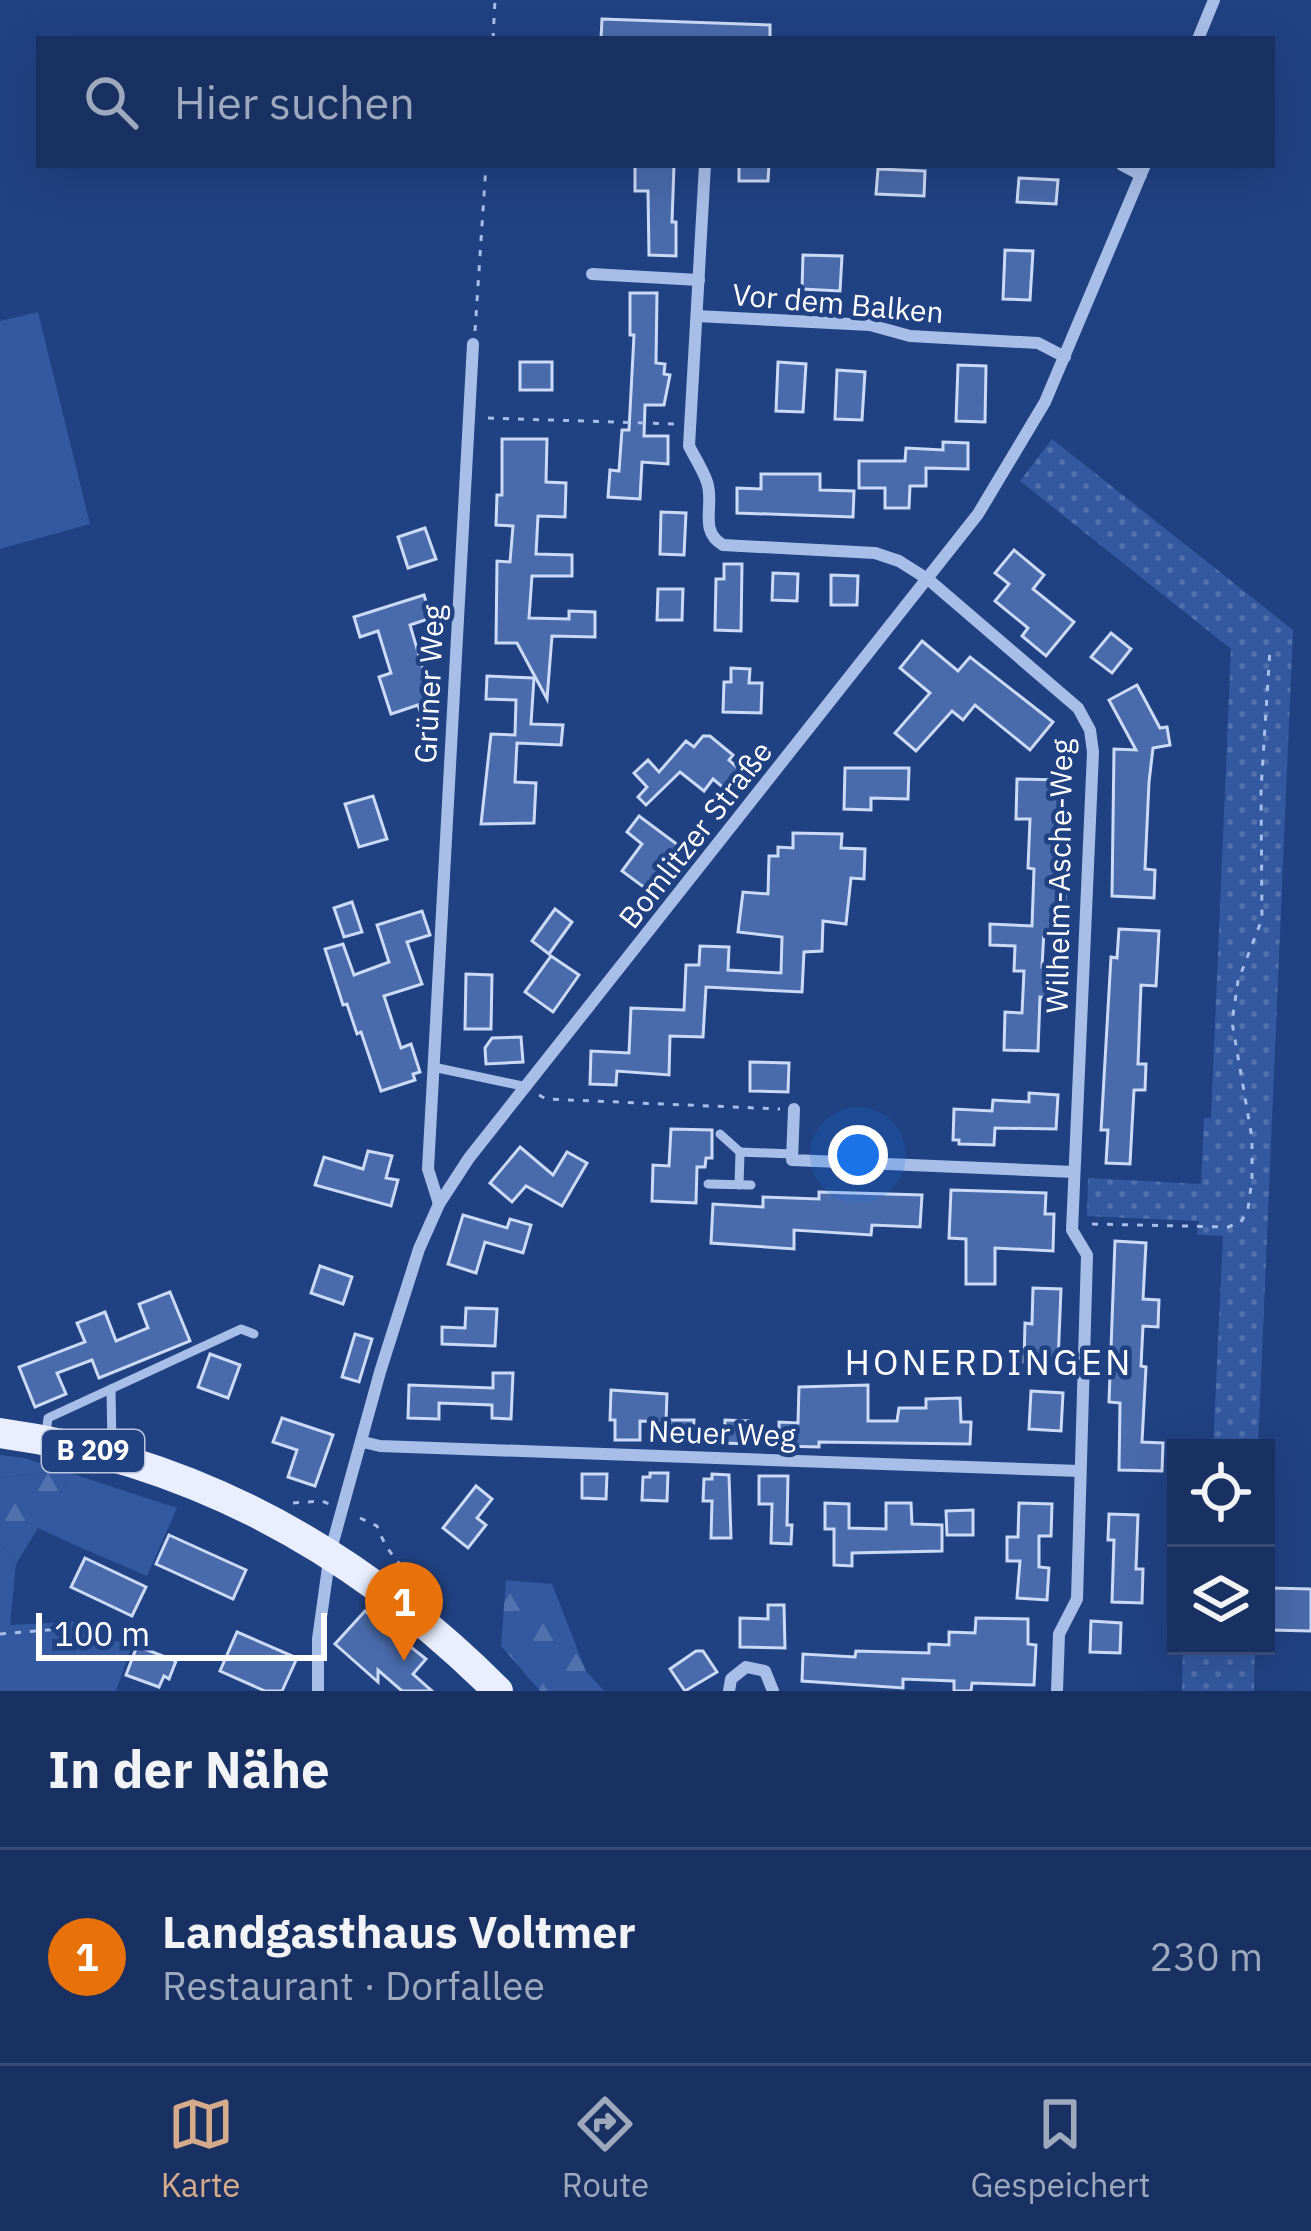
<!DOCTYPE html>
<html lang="de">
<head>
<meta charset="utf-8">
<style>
	body { margin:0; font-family:"IBM Plex Sans",sans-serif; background:#213968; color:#f1f3f6 }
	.controls { position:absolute; right:36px; bottom:36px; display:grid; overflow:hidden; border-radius:0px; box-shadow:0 12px 48px #0002 }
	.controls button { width:108px; height:108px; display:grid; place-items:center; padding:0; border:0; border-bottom:3px solid #364c77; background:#183162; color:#f1f3f6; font:60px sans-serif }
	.scale { position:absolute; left:36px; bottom:30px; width:291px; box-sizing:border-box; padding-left:12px; border:6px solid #fff; border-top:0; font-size:33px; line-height:42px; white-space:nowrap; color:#fff; -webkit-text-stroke:9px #204182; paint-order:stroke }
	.you { position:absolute; left:858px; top:1155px; width:42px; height:42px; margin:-30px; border:9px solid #fff; border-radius:50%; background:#1a73e8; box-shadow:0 0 0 18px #1a73e833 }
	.badge { display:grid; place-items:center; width:78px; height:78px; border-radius:50%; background:#d6ab8b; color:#fff; font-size:39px; font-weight:700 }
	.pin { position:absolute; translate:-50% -99px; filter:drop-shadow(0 3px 6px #0008) }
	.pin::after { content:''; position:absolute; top:63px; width:42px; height:36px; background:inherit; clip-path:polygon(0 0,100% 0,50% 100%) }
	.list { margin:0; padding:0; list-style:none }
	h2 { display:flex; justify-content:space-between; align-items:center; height:156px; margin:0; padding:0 48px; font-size:51px }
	h2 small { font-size:39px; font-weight:400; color:#9fa9be }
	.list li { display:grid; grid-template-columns:78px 1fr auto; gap:36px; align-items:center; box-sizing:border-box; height:216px; padding:0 48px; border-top:3px solid #364c77 }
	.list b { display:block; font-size:45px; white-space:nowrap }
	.list p { margin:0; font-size:39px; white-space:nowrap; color:#9fa9be }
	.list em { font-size:39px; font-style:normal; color:#9fa9be }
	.icon { flex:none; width:66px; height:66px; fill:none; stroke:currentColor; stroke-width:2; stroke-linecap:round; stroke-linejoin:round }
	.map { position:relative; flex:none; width:1311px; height:1691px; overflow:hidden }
	.search { position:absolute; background:#183162; box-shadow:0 12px 48px #0002; left:36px; right:36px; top:36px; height:132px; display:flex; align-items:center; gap:30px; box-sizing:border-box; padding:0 42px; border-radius:0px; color:#9fa9be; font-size:45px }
	.sheet { height:372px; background:#183162 }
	nav { display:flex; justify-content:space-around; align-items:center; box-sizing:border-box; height:168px; border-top:3px solid #364c77; background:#183162; font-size:33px; color:#9fa9be }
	nav a { display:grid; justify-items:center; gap:6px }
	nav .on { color:#d6ab8b }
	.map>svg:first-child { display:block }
	.grass { fill:#3459a0 }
	.forest { fill:url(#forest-firs) }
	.park { fill:url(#park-dots) }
	.building { fill:#496aab; stroke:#cbdaf6; stroke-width:3 }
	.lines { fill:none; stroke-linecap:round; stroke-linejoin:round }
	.path { stroke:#a7bee8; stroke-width:3; stroke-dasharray:6 9; stroke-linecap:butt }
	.service { stroke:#a7bee8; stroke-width:9 }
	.minor { stroke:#a7bee8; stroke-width:12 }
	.primary { stroke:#e9effe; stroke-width:30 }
	.labels { text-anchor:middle; stroke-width:9; stroke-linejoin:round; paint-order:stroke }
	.shield { fill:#204182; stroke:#bcc6da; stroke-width:3 }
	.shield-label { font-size:27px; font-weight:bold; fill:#fff }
	.street-label { font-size:30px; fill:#fff; stroke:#204182 }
	.quarter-label { font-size:36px; letter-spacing:3px; fill:#fff; stroke:#204182 }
</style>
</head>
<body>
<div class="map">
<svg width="1311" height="1691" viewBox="0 0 1311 1691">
	<defs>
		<pattern id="forest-firs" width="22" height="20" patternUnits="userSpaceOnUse" patternTransform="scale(3)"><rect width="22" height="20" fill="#3459a0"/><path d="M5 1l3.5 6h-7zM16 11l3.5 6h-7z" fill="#5272ae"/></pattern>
		<pattern id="park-dots" width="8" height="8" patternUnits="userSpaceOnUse" patternTransform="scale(3)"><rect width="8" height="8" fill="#3459a0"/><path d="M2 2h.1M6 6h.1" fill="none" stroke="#5272ae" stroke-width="1.8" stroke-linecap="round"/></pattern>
	</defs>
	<rect width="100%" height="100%" fill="#204182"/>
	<g class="grass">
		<polygon points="38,312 90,524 0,549 0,321"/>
		<polygon points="0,1455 24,1458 177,1508 147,1576 70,1543 76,1527 50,1513 67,1480 44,1472 0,1478"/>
		<polygon points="0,1543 16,1564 10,1625 87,1621 90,1634 132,1645 116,1691 0,1691"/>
	</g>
	<g class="forest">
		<polygon points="45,1472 67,1479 51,1513 77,1527 70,1543 38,1528 16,1564 0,1543 0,1478"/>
		<polygon points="506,1580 552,1584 586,1671 604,1691 540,1691 501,1646"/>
	</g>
	<g class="park">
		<polygon points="1052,439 1293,630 1258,1448 1213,1448 1223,1236 1197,1235 1199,1221 1087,1216 1088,1178 1201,1184 1204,1118 1211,1118 1231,649 1020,481"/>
		<polygon points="1183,1646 1255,1646 1254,1691 1182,1691"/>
	</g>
	<g class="building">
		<polygon points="602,19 770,25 770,39 601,39"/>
		<polygon points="635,165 674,165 672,222 676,222 676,256 649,255 648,191 635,191"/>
		<polygon points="739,165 769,165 768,181 739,181"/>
		<polygon points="878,169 925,171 924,196 876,194"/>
		<polygon points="1019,178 1058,180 1056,204 1017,202"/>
		<polygon points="1005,250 1033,251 1030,300 1003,299"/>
		<polygon points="803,255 842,256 840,291 802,289"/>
		<polygon points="630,293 657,293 656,363 665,364 664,374 670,375 664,405 645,405 644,436 668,436 668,464 642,462 640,499 608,497 610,470 619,471 622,430 629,430 634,335 630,335"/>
		<rect x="520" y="362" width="32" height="28"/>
		<polygon points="778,362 806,364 803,412 776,411"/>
		<polygon points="958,365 986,366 985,422 956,421"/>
		<polygon points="837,370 865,372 862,420 835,419"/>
		<polygon points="502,439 547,439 546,482 566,483 565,517 538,516 536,554 572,555 572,576 532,576 529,618 569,619 569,611 595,612 595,637 552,636 547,699 517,643 496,643 497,561 510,562 513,526 496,525 497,495 502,495"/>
		<polygon points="943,442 968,443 968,469 926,468 926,486 910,486 909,508 885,508 885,488 859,488 859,461 905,461 906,448 943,450"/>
		<polygon points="761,474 820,474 820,490 854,491 853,517 737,513 737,488 761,489"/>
		<polygon points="661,512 686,513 684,555 660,554"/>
		<polygon points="425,528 436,559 408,568 398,537"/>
		<polygon points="1014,550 1044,575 1033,589 1074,622 1046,656 1022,636 1028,628 995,601 1009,584 995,573"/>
		<polygon points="724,564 742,564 741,631 715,630 716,579 724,579"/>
		<polygon points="773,573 798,574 797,601 772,600"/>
		<polygon points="831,575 858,576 857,605 831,605"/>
		<polygon points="658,589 683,589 682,620 657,620"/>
		<polygon points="424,595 431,618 410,625 435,710 421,714 418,705 391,714 379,677 391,673 378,631 360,637 354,617"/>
		<polygon points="1111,633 1131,649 1112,673 1091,657"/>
		<polygon points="922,641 958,671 970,657 1053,722 1030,750 975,705 963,720 952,711 916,751 895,733 930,693 900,668"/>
		<polygon points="731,668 750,669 749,683 762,683 761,713 723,712 724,682 731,682"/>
		<polygon points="487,676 534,678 531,724 563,725 561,745 517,743 515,782 536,783 534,823 481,824 491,734 515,735 516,700 486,699"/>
		<polygon points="1137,685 1160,728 1167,727 1170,745 1153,748 1149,782 1145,869 1155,870 1154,898 1112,896 1114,749 1136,750 1109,700"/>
		<polygon points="703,736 710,736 733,755 729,760 742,772 726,790 713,779 704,791 680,772 646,805 638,797 647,787 634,773 648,760 659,772 686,741 694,747"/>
		<polygon points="845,768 909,768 908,799 871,798 871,810 844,809"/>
		<polygon points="1017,779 1063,780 1058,895 1065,896 1064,932 1044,931 1042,967 1061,967 1060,998 1040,997 1038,1051 1004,1050 1005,1012 1022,1013 1024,971 1014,971 1015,946 990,945 990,924 1032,926 1034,869 1028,868 1030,819 1016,819"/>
		<polygon points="373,796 387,839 359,847 345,804"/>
		<polygon points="639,816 682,848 649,891 622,871 642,844 627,832"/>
		<polygon points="793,833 842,834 841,848 865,849 864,879 851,878 846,924 823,921 822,951 804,952 802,992 706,987 703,1037 670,1036 669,1075 617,1071 616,1085 590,1084 591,1051 629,1053 631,1008 684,1010 686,965 699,965 700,946 729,947 728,970 781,973 782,937 738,932 743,892 768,894 769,856 778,856 778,847 793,848"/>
		<polygon points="352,902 362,932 344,937 334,908"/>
		<polygon points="555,909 572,922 549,954 532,941"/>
		<polygon points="422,911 430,935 407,942 422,984 384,996 401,1048 411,1044 420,1072 413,1074 415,1080 381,1091 361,1032 357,1034 347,1004 343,1005 325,949 343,944 354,975 389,962 377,925"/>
		<polygon points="1119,929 1159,931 1156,986 1141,985 1138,1064 1146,1064 1145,1090 1134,1090 1130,1164 1106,1163 1108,1130 1101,1130 1111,957 1117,958"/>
		<polygon points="551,956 579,975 553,1012 525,992"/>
		<polygon points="466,974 492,975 491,1029 465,1029"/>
		<polygon points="521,1037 523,1062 486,1064 485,1048 492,1038"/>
		<polygon points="750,1062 789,1063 788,1092 750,1091"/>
		<polygon points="1029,1093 1058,1095 1056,1129 995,1128 994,1145 959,1144 959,1140 953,1140 954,1109 992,1111 993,1100 1029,1102"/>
		<polygon points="671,1129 712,1130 712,1158 706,1158 705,1167 697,1167 696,1203 652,1201 653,1165 669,1166"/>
		<polygon points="520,1147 553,1175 567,1152 587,1163 562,1206 526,1186 512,1202 490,1183"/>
		<polygon points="368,1151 392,1156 386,1178 398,1180 391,1206 315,1185 324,1157 363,1169"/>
		<polygon points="951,1190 1046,1193 1045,1214 1054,1214 1053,1251 995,1248 995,1284 966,1284 966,1239 949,1238"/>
		<polygon points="819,1192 922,1195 920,1227 872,1225 871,1235 794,1230 794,1249 711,1243 713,1204 763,1207 763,1197 819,1199"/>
		<polygon points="463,1215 507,1228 510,1219 531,1225 523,1253 485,1242 476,1273 448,1264"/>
		<polygon points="1115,1241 1146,1243 1143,1299 1159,1300 1158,1327 1143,1326 1141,1366 1146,1367 1142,1442 1163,1443 1162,1471 1119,1470 1120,1403 1109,1402"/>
		<polygon points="320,1266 352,1277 343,1304 311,1293"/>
		<polygon points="1033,1288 1061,1289 1058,1363 1024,1362 1025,1323 1032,1324"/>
		<polygon points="170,1292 190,1341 99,1378 92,1360 57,1373 66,1394 35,1407 19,1367 85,1342 77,1323 105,1312 116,1341 148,1328 139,1304"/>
		<polygon points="466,1308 497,1309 495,1346 442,1344 442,1327 465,1328"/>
		<polygon points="355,1334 372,1339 359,1382 342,1377"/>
		<polygon points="210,1354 240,1365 228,1398 198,1387"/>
		<polygon points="493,1373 513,1373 511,1419 492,1418 492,1405 439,1403 439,1419 408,1418 409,1385 493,1388"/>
		<polygon points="868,1385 868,1421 897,1421 899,1408 926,1408 926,1399 960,1398 961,1422 971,1422 970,1444 819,1442 819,1447 779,1446 779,1422 798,1423 799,1387"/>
		<polygon points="611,1390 667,1394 666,1422 640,1421 640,1440 615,1440 615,1420 610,1420"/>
		<polygon points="1031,1391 1063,1393 1061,1431 1029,1429"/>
		<polygon points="282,1418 333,1435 315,1486 288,1477 297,1450 273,1442"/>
		<polygon points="670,1420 694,1420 693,1441 670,1441"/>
		<polygon points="725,1420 749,1421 748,1444 724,1443"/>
		<polygon points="650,1473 668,1473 667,1501 642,1500 643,1477 650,1477"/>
		<polygon points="582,1474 607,1474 606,1499 582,1498"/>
		<polygon points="712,1474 729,1475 731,1538 711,1538 712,1501 703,1501 704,1479 712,1479"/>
		<polygon points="759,1476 788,1476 787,1525 792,1525 791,1544 771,1543 772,1504 759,1504"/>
		<polygon points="476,1486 492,1499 477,1518 486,1525 468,1548 443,1528"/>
		<polygon points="825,1503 849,1504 849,1528 886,1529 886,1503 911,1503 912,1524 942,1525 942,1551 852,1553 852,1566 834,1565 834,1529 825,1529"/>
		<polygon points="1019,1503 1052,1504 1051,1536 1039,1536 1039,1567 1049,1568 1047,1600 1017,1598 1020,1561 1007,1561 1007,1537 1018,1537"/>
		<polygon points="973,1510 973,1535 947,1535 946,1511"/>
		<polygon points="1109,1514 1138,1515 1136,1569 1143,1569 1142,1603 1112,1602 1114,1540 1108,1540"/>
		<polygon points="169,1535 246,1570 233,1599 156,1564"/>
		<polygon points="85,1558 146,1587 132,1616 71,1587"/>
		<polygon points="1267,1588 1311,1589 1311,1631 1266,1630"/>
		<polygon points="768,1605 784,1605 785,1648 740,1647 740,1618 768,1619"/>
		<polygon points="365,1611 426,1659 413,1674 432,1691 402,1691 378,1670 378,1682 335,1644"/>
		<polygon points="976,1618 1028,1619 1028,1644 1036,1645 1034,1685 972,1683 971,1691 954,1691 954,1681 903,1679 903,1688 802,1681 803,1654 855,1657 856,1651 929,1653 929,1644 949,1645 949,1632 975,1633"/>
		<polygon points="1091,1621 1121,1623 1120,1653 1090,1652"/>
		<polygon points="237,1632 297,1658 282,1691 265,1691 220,1671"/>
		<polygon points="137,1646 176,1661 169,1679 164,1676 159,1687 126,1675"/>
		<polygon points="696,1651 703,1651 717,1672 685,1691 670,1669"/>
	</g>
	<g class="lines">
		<g class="path">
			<polyline points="493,39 495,0"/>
			<polyline points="475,331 486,165"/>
			<polyline points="488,418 676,424"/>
			<polyline points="539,1095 546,1099 780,1109"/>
			<polyline points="1092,1224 1228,1227 1241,1222 1248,1209 1252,1179 1252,1138 1232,1022 1238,981 1262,919 1261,789 1270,649"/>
			<polyline points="293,1503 322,1501 329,1504"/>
			<path d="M 360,1518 L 377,1526 C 389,1560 415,1580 441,1604"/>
			<polyline points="0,1634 107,1625"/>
		</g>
		<g class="service">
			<polyline points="433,1067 527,1087"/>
			<polyline points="720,1134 740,1152"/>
			<polyline points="708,1184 751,1185"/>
			<polyline points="739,1185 740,1152 792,1154"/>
			<polyline points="111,1389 112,1450"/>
			<polyline points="46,1433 48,1418 241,1329 254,1334"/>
		</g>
		<g class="minor">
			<polyline points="1198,39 1214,0"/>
			<path d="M 705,165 L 689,446 C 695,458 703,470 707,482 C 715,505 698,531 723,545 L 875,553 L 899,561 L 929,580 L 1078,708 L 1090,730 L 1093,752 L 1072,1230 L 1087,1255 L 1077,1599 L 1059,1634 L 1057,1691"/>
			<polyline points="1122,165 1141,175"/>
			<polyline points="592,274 699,280"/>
			<polyline points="697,316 870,325 910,336 1038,343 1065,357"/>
			<polyline points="794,1109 792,1160 1074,1172"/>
			<polyline points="439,1204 428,1169 473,344"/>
			<polyline points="363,1442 380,1446 1080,1471"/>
			<polyline points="318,1691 318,1639 330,1553 380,1372 419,1249 439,1204 469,1158 978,514 1045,402 1145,165"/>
			<polyline points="729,1691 731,1679 746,1667 765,1671 773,1691"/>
		</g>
		<path class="primary" d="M 0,1433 C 195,1460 360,1553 498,1691"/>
	</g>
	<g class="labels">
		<rect class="shield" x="42" y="1430" width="102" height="42" rx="9"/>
		<g class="shield-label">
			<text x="93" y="1460">B 209</text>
		</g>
		<g class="street-label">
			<text transform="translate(838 304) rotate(5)" y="10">Vor dem Balken</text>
			<text transform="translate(430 684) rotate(-87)" y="10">Grüner Weg</text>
			<text transform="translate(696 835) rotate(-52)" y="10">Bomlitzer Straße</text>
			<text transform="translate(1060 876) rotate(-89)" y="10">Wilhelm-Asche-Weg</text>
			<text transform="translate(722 1434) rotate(2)" y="10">Neuer Weg</text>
		</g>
		<g class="quarter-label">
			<text x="989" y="1375">HONERDINGEN</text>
		</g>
	</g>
</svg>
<div class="controls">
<button><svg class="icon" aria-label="locate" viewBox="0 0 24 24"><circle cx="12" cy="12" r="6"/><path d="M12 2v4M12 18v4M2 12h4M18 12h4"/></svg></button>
<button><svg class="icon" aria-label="layers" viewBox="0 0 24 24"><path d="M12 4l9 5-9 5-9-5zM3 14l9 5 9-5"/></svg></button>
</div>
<div class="scale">100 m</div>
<div class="you"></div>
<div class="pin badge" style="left:404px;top:1661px;background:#e8710a">1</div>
<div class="search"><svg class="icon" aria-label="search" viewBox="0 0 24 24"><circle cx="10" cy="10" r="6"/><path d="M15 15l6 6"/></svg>Hier suchen</div>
</div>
<section class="sheet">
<h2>In der Nähe<small></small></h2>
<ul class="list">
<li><span class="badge" style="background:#e8710a">1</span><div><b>Landgasthaus Voltmer</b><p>Restaurant · Dorfallee</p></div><em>230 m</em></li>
</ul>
</section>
<nav>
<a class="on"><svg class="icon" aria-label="map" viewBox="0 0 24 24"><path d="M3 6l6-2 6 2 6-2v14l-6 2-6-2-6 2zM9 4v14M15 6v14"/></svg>Karte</a>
<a><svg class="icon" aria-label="directions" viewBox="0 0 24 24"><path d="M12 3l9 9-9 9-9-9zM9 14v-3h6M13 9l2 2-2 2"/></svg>Route</a>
<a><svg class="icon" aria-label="saved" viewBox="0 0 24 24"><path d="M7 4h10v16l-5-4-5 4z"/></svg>Gespeichert</a>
</nav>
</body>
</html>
